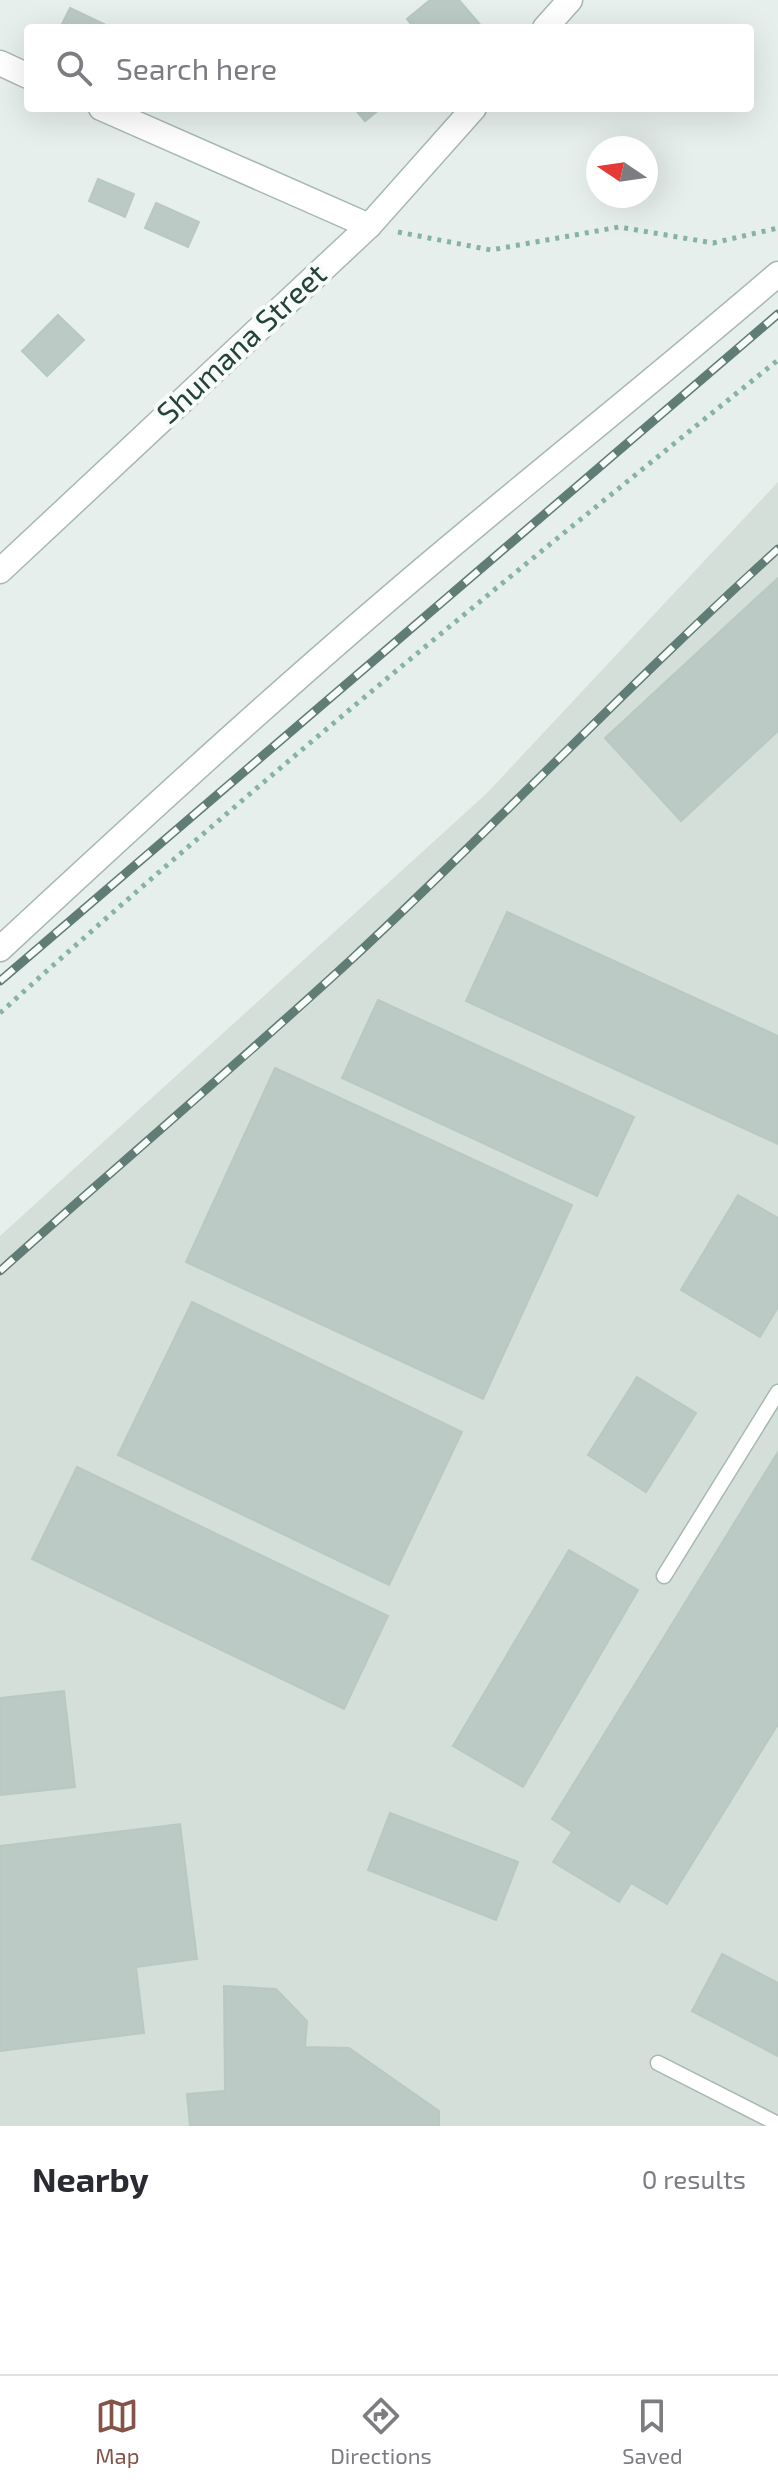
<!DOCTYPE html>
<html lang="en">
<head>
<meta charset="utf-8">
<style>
	body { margin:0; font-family:"Exo 2",sans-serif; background:#f7f7f7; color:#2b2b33 }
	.compass { position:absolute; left:586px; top:136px; width:72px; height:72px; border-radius:50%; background:#fff; box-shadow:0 8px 32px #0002; rotate:283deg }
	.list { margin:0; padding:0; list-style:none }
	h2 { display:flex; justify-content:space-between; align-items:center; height:104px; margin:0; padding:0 32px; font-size:34px }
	h2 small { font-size:26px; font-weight:400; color:#7c7c81 }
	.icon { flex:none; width:44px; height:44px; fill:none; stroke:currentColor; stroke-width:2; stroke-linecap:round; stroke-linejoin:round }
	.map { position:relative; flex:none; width:778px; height:2126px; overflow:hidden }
	.search { position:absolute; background:#fff; box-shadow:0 8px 32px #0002; left:24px; right:24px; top:24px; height:88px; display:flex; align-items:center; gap:20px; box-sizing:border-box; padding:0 28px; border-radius:8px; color:#7c7c81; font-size:30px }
	.sheet { height:248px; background:#fff }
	nav { display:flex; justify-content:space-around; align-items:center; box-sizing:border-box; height:112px; border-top:2px solid #e1e1e2; background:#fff; font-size:22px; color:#7c7c81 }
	nav a { display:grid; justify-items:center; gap:4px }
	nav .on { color:#855347 }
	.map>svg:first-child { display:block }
	.built { fill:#d4dfda }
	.building { fill:#bbcac4; stroke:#b8c9c2; stroke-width:2 }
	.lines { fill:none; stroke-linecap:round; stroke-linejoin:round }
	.lane-casing { stroke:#a8b8b2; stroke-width:17 }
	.street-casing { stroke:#a8b8b2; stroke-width:27 }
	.path { stroke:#86b3a5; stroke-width:5; stroke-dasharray:4 6; stroke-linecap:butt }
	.lane { stroke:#fff; stroke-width:14 }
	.street { stroke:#fff; stroke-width:24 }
	.rail-casing { stroke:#5f7d75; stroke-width:9 }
	.rail { stroke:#f7fbf9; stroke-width:6; stroke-dasharray:18; stroke-linecap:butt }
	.labels { text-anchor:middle; stroke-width:8; stroke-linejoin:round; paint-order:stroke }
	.street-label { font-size:30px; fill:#24423a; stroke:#f7fbf9 }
</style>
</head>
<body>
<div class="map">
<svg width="778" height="2126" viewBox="0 0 778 2126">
	<rect width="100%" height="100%" fill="#e6efeb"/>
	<polygon class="built" points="778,482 778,2126 0,2126 0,1236 487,793"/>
	<g class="building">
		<polygon points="430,0 459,0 483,28 414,28 407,19"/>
		<polygon points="70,8 112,28 60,28"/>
		<polygon points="354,108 381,108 365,121"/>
		<polygon points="98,179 134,194 125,217 89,201"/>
		<polygon points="156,203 199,222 188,247 145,228"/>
		<polygon points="58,315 84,340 47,376 22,351"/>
		<polygon points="778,578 778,731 681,821 605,738"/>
		<polygon points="507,912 778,1036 778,1144 466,1001"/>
		<polygon points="378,1000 634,1117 597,1196 342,1078"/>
		<polygon points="275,1068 572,1205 483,1399 186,1262"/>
		<polygon points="738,1195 778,1218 778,1307 760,1337 681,1290"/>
		<polygon points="192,1302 462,1432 389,1585 118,1455"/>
		<polygon points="637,1377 696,1413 646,1492 588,1455"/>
		<polygon points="778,1452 778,1724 667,1904 631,1883 619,1902 553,1862 572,1832 552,1819"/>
		<polygon points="77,1467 388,1616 344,1709 32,1559"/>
		<polygon points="569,1550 638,1590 523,1787 453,1746"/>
		<polygon points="64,1691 75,1787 0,1795 0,1698"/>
		<polygon points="390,1813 518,1862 496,1920 368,1870"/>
		<polygon points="180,1824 197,1959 136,1967 144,2033 0,2051 0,1846"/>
		<polygon points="722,1954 778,1983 778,2056 692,2011"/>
		<polygon points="224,1986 276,1989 307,2021 305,2047 349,2048 439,2111 439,2126 190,2126 187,2094 225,2091"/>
	</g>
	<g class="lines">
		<g class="lane-casing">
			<g id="lane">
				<polyline points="664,1576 778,1392"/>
				<polyline points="658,2063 778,2124"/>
			</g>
		</g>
		<g class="street-casing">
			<g id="street">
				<polyline points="545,28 570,0"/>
				<polyline points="0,63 28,76"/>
				<polyline points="101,108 369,226"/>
				<polyline points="0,571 369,226 474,108"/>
				<path d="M 0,949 C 155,805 312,661 475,526 C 576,442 678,360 778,274"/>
			</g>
		</g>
		<g class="path">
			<polyline points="398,232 491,250 619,227 713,243 778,228"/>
			<path d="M 0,1013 C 251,786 514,572 778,360"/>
		</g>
		<use href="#lane" class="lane"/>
		<use href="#street" class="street"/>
		<g class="rail-casing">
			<g id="rail">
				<polyline points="0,981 778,314"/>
				<path d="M 0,1271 C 117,1166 238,1064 354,957 C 498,823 632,681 778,549"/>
			</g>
		</g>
		<use href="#rail" class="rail"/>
	</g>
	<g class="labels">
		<g class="street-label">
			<text transform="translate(242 344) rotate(-43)" y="10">Shumana Street</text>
		</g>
	</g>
</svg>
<svg class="compass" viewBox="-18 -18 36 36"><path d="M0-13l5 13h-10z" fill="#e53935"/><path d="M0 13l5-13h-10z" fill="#7c7c81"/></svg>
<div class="search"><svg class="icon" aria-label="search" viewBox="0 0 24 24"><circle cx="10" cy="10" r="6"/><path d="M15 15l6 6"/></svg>Search here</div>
</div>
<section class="sheet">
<h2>Nearby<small>0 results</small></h2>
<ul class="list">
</ul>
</section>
<nav>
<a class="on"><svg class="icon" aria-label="map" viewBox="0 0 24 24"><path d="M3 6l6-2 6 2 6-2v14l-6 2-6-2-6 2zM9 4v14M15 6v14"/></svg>Map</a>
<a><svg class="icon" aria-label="directions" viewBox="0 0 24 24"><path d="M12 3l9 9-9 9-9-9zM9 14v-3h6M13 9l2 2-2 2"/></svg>Directions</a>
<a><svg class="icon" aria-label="saved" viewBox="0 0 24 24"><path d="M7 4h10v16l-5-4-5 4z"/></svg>Saved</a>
</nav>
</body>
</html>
